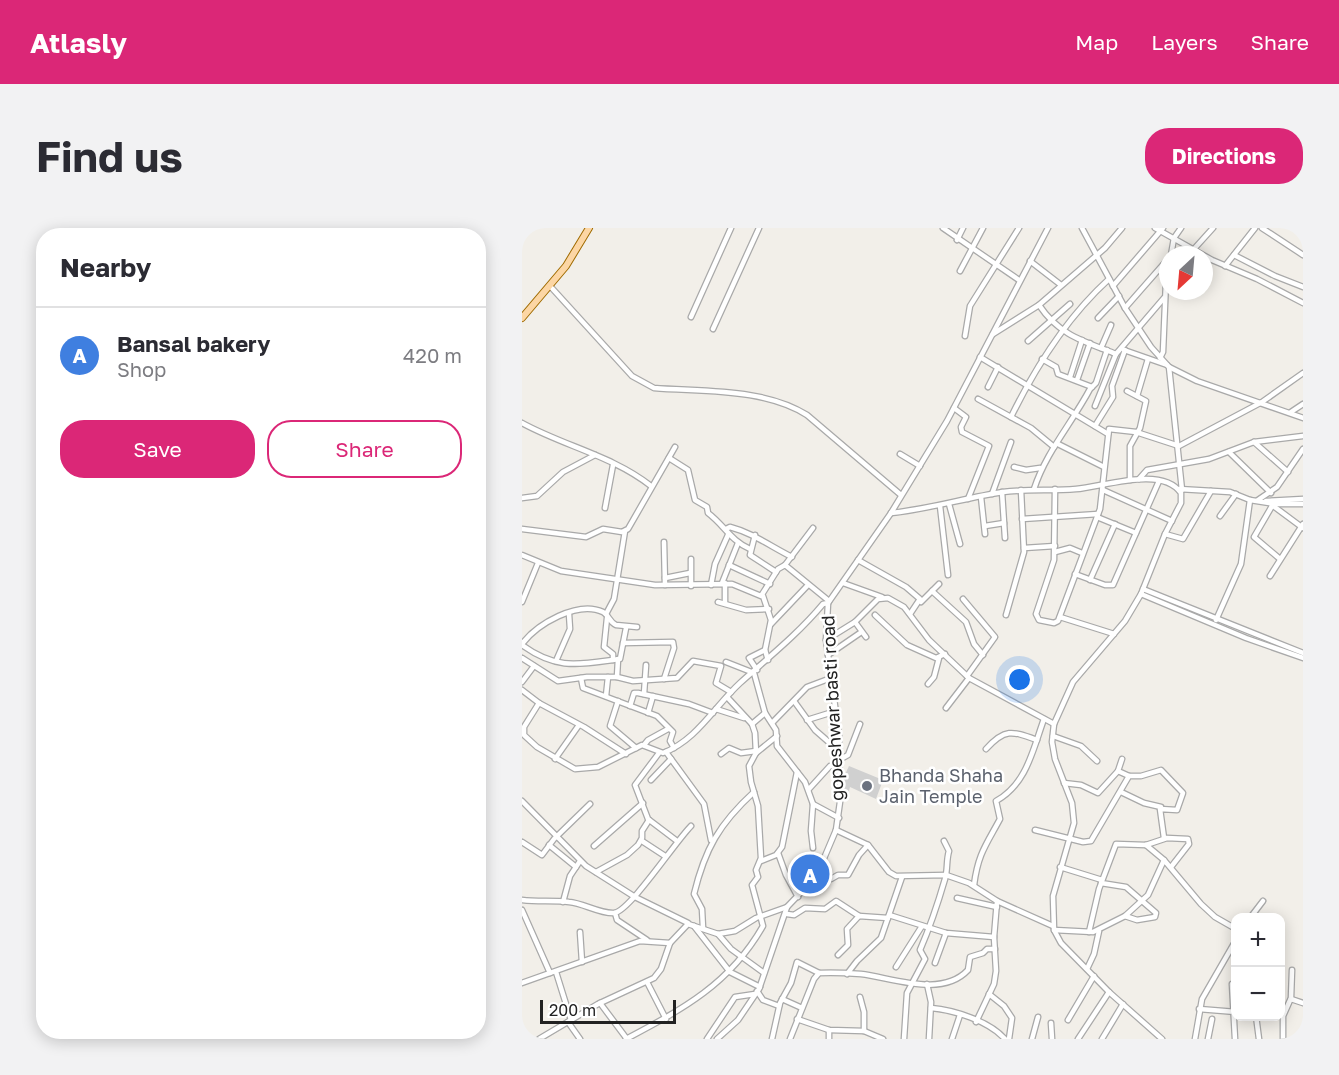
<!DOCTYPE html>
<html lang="en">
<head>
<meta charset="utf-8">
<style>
	body { margin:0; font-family:"Golos Text",sans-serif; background:#f2f2f3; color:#2b2b33 }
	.controls { position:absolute; right:18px; bottom:18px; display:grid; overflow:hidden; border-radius:12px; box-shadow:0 3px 15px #0003 }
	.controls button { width:54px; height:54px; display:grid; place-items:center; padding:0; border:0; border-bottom:2px solid #e1e1e2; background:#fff; color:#2b2b33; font:30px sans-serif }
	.compass { position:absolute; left:637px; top:18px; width:54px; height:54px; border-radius:50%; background:#fff; box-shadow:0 3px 15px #0003; rotate:206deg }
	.scale { position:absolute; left:18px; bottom:15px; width:136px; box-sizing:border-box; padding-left:6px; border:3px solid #222; border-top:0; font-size:16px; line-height:21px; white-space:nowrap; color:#222; -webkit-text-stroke:4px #fff; paint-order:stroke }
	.you { position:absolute; left:498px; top:452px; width:21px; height:21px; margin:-15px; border:4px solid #fff; border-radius:50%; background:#1a73e8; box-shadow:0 0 0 9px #1a73e833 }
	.badge { display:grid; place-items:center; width:39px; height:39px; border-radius:50%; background:#db2777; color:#fff; font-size:20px; font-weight:700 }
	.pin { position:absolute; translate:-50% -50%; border:3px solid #fff; box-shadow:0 2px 6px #0006 }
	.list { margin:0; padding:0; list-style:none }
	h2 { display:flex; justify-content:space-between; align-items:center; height:78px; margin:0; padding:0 24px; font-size:26px }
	h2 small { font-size:20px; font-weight:400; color:#7c7c81 }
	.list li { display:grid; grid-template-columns:39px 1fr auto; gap:18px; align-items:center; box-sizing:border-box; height:96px; padding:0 24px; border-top:2px solid #e1e1e2 }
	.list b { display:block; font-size:22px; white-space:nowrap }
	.list p { margin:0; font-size:20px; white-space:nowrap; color:#7c7c81 }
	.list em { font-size:20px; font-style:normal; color:#7c7c81 }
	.actions { display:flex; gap:12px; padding:18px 24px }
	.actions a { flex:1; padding:14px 0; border:2px solid #db2777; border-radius:24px; text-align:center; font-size:21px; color:#db2777 }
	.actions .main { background:#db2777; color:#fff }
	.map { position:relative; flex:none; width:781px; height:811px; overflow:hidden; border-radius:24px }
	header { display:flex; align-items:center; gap:36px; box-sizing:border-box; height:84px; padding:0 30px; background:#db2777; color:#fff }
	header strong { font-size:28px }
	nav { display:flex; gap:33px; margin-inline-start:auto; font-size:21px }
	.intro { display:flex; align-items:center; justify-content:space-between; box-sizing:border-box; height:144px; padding:0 36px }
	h1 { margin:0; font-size:42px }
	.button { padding:15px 27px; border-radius:24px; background:#db2777; color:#fff; font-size:21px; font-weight:700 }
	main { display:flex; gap:36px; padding:0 36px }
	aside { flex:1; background:#fff; border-radius:24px; box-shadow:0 3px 15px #0003 }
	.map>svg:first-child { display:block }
	.religious { fill:#d0d0d0 }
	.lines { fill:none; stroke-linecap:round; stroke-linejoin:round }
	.minor-casing { stroke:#a9a9a9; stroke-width:7 }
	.major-casing { stroke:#a06b00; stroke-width:8 }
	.minor { stroke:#fff; stroke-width:4.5 }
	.major { stroke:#fcd6a4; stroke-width:6 }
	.worship-dot { fill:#6b7280; stroke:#fff; stroke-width:2 }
	.labels { text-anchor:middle; stroke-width:5; stroke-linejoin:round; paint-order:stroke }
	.street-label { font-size:18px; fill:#222; stroke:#fff }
	.worship-label { font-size:18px; fill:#5b616d; stroke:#fff; text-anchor:start }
</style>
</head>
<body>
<header>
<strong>Atlasly</strong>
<nav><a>Map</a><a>Layers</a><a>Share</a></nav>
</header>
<div class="intro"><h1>Find us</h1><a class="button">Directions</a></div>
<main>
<aside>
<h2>Nearby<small></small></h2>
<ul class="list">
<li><span class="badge" style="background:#3f7fe0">A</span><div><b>Bansal bakery</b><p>Shop</p></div><em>420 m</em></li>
</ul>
<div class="actions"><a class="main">Save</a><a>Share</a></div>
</aside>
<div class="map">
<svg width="781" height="811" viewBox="0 0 781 811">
	<rect width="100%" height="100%" fill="#f2efe9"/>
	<polygon class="religious" points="327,538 361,552 354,571 328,559 326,567 320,566 319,555"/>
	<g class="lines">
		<g class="minor-casing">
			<g id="minor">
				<polyline points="421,0 497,52"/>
				<polyline points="560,0 603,80 629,119 647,139 675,153 781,190"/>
				<polyline points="633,0 690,32 735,51 781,75"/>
				<polyline points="740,0 781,27"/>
				<polyline points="435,12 441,0"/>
				<polyline points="672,21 691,0"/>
				<polyline points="649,27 652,10 659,0"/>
				<polyline points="712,27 753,48 781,59"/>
				<polyline points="508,33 539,57"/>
				<polyline points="703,38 733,0"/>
				<polyline points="438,43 461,0"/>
				<path d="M 28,58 L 110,148 L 132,160 C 182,164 242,160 285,187 L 379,267"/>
				<polyline points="591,58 641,0"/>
				<path d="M 517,77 C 537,107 561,113 594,126"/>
				<polyline points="603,80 646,31"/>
				<polyline points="169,89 209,0"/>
				<polyline points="576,90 597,68"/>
				<polyline points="191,101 237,0"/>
				<polyline points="471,106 517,77 583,20 600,0"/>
				<polyline points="443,108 448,78 497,0"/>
				<polyline points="506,113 548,76"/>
				<polyline points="579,120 589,97"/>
				<polyline points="602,122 645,137"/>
				<polyline points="458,129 586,206"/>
				<polyline points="638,130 641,124 644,53 642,36"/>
				<polyline points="520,131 534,139 536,146 570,159"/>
				<polyline points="647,139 660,262"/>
				<polyline points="548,149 560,112"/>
				<polyline points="555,152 568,115"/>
				<polyline points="466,159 476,139"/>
				<polyline points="605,163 624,173 618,200 608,218 608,252"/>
				<polyline points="615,168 626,131"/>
				<polyline points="456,171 509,200 532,219"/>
				<polyline points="573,178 594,126 642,70"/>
				<polyline points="432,180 444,189 439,199 440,204 467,218 446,271"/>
				<polyline points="769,184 781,176"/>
				<path d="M 489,189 C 514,138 544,90 587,51"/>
				<path d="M 0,195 C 42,218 91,228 129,258"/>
				<polyline points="573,198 591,169 590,158 603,122"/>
				<polyline points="732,214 766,244"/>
				<polyline points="536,216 582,239"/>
				<polyline points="707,224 749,265"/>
				<polyline points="378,226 398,238"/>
				<path d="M 147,230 L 166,242 L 173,272 L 185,279 L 186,285 C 202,297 209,313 228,321"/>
				<polyline points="492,239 504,242 518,240"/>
				<polyline points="617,251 625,242 687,231 732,214 781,208"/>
				<path d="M 512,261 C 524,224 550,195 568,161 L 574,155 L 585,122"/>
				<polyline points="533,261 532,332 514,386 517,392 532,395 536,393 578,281 587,201 614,204 657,218 740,174 781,145"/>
				<polyline points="657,261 708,264 728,272 753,276 781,276"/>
				<polyline points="581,262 650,293"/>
				<polyline points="480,264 483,310"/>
				<polyline points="470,266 489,214"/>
				<polyline points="459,269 463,306"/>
				<polyline points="0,270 15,268 41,244 73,227"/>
				<polyline points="736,272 755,259 781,221"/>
				<polyline points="744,273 781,271"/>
				<polyline points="427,276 438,316"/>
				<polyline points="750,277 781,300"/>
				<polyline points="418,278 426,347"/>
				<polyline points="750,278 732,309 758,331"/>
				<polyline points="83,280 91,237"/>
				<path d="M 369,285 C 407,281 443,270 481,264 C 506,261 530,263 554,261 C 581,259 640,237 659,265 L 659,275 L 643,306 L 619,366 L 603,393 L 551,454 L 532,496 L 530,514 L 533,531 L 550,575 L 552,595 L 531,668 L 532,702 L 539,715 L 587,764 L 640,811"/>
				<polyline points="698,288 714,266"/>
				<polyline points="575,289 614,305"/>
				<polyline points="500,291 576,286"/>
				<polyline points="463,298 482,295"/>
				<polyline points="0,301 64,309 81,301 100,304 106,301 153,219"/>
				<path d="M 204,301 L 208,299 C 231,305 248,318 270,329"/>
				<polyline points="643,306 661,311 689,263"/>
				<polyline points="233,307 228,327 254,344"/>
				<polyline points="142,314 143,357"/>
				<polyline points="502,320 533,318"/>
				<polyline points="533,324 548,320 560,325"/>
				<polyline points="0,327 39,343 133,357 210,356 239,368 256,341 263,337 307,373"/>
				<polyline points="336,332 384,359 398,371 388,386"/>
				<polyline points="207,337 248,356"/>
				<polyline points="263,337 291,300"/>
				<polyline points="553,346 583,357 591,357 637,253"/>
				<polyline points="748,348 781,296"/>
				<polyline points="143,350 168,345"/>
				<polyline points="568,352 593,296"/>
				<polyline points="200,355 216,315"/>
				<polyline points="203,355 203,375"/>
				<polyline points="321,355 360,369"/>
				<polyline points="189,357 193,336 206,307"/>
				<polyline points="169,358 169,331"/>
				<polyline points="621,361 781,425"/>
				<polyline points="410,363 444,394 452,416 461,427"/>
				<polyline points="619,366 724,410 781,430"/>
				<polyline points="241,368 249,392 243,422 246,432"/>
				<polyline points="441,371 473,409 445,448"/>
				<polyline points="0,374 16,335"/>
				<polyline points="196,374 224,382 247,381"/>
				<polyline points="399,374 417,356"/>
				<polyline points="84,386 92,371 103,303"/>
				<polyline points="353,387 385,417 414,430 423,426"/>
				<polyline points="484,387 502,324 499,262"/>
				<polyline points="538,389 592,406"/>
				<polyline points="85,390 82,419 91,426 91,432"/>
				<polyline points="694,392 719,336 728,272"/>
				<polyline points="333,394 344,409"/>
				<polyline points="249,396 286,357"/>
				<polyline points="304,412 333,394 356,371 366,370 382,379 407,412 447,450 532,496"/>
				<polyline points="101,415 151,414 152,420 142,451"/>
				<path d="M 0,416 C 15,396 56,372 81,384 C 87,387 87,394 94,397 L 115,399"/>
				<path d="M 0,417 C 36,443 58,436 98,431 L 104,400"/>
				<polyline points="306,427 338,405"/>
				<polyline points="0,430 36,453 65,449 95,449 111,453 155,450 171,433 199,438 194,455 209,464"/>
				<polyline points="34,433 48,401 47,386"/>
				<polyline points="204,434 232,445 243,485 254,502 255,518 283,554 291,576 317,590"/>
				<polyline points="235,442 227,430 243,422"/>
				<polyline points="95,449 96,431"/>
				<polyline points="59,450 61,460 135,488 151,504 148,513 152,520"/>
				<polyline points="0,454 12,438"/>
				<polyline points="406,456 412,449 417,430"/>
				<polyline points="0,462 17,475 62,499 104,526"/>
				<polyline points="122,466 124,437"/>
				<polyline points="84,468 86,449"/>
				<polyline points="96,473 88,498 114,520"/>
				<polyline points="272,473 293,502 317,523"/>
				<path d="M 17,475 L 2,499 L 2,507 L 15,519 L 53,541 L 76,539 L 120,517 L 141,525 C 175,512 192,479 218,455 C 247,429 276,406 301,376 L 306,375"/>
				<polyline points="108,478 112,465 116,465 167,476 191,485"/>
				<polyline points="424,480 447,450"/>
				<polyline points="194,481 222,490"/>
				<polyline points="126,485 131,468"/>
				<polyline points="285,492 314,483"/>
				<polyline points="250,495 285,459 309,450"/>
				<polyline points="230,496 243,485"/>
				<polyline points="531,508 559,518 575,533"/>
				<polyline points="122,517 126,512 146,501"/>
				<path d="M 464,521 C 483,500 490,503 515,512"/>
				<polyline points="144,524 182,576 189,612"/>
				<polyline points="137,525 113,557 126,591 155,613"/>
				<polyline points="234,525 255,508"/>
				<polyline points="199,526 207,520 219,525 234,523"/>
				<polyline points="33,531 57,497"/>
				<polyline points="600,531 596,543 607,548"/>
				<polyline points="317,532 326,527 338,496"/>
				<polyline points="129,552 149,531"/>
				<polyline points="542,555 559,557 576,565 596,543"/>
				<polyline points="287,561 308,538 317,537"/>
				<polyline points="599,564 622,575 639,579"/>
				<polyline points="0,573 64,638 113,669 166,695"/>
				<polyline points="314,602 346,617 367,644 374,648 424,647 447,655 475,673 472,709 474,743 472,756 454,794"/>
				<polyline points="513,602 561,614 569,613 607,548 619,548 639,542 661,565 655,582 638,581 642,610"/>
				<polyline points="120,613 143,628"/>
				<polyline points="0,614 20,627 32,611 68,576"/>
				<polyline points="27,617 54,639"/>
				<polyline points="624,617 642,632"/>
				<polyline points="72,618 121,575"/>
				<polyline points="291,620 289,603 291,576"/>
				<polyline points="256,625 264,647 276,669"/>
				<polyline points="239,633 254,627 260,619 275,544"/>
				<polyline points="538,639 580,652"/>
				<polyline points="74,644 105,627 116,617 120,610 120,603 127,592"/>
				<polyline points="294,645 309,651 316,647 326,647 337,627 346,617"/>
				<polyline points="579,655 604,659 634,685 633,689 615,692 603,688"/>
				<path d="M 452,657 C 456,626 464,617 478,591 L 474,573 C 505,556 511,521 522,491"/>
				<polyline points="435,670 475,679"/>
				<path d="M 0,672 C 16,674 31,672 47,674 C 61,675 78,686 92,685 C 108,683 153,614 169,598"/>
				<polyline points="475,673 531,698"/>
				<polyline points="41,674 48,648 58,633"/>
				<polyline points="0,682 28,745"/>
				<polyline points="93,685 95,692 125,712"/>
				<polyline points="265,686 272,687 283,680 303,681 314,673 337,688"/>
				<polyline points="367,687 424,705 472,709"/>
				<polyline points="728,690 741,673"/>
				<polyline points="172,698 208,744 238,759"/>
				<path d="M 181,700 L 180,681 L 172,666 C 183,621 197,596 232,564"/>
				<polyline points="532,702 571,704 603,688 626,667 642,632 679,676 693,689 714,701"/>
				<polyline points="58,704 60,734"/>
				<polyline points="567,704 577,661 594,616 624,617 645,610 666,611 667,616 649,639"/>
				<polyline points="196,706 209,721 242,745"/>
				<polyline points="316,727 326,717 325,701 337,688 366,690"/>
				<polyline points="413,735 424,705"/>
				<polyline points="374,739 400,698"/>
				<polyline points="565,741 572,726 577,703"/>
				<polyline points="34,744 49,792"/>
				<polyline points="325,746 335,733 359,710 380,649"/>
				<polyline points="125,754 144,791"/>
				<polyline points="0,755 118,713 148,715 166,696 196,706 213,703 234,690 265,679 287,656 300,635 314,602 318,574 317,507 304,412 306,375 369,285 425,193 526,0"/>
				<polyline points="405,756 409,774 407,811"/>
				<polyline points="710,756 713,811"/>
				<polyline points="235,763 241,772 257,778"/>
				<polyline points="467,766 482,778 490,790 487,811"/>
				<polyline points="338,769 342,784 342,803"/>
				<polyline points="260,771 280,780"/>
				<polyline points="769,771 781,775"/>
				<polyline points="78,775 105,811"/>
				<path d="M 409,780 C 432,782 467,793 483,811"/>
				<polyline points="677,781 714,784"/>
				<polyline points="734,788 737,811"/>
				<polyline points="275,791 307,802 342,803 361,811"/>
				<polyline points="546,792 572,748"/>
				<polyline points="46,794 58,811"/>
				<polyline points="529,795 530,811"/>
				<polyline points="17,811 76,776 132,750 139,741 148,715"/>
				<path d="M 104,811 C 161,781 208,756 241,698 L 230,657 L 236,649 L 234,642 L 239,630 L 236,578 L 229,554 L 227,538 L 234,525 L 233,505 L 230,496 L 205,469"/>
				<polyline points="185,811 213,769 233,766"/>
				<polyline points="195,811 216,792 237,761 265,679"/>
				<polyline points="250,811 258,775 269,755 275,734 297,745"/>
				<path d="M 268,811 L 292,751 L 297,745 C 311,744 326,745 339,746 C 371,750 420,770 446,742 L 448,729 L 461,725 L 465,721 L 473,721"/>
				<polyline points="307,811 307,802"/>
				<path d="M 382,811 L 385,765 L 403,731 L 398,722 C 408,699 416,675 423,651 C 426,641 424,633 427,623 L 422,613"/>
				<polyline points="430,811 438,787"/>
				<polyline points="510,811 516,789"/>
				<polyline points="556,811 587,764"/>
				<polyline points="580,811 601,776"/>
				<polyline points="673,811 680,771 714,712"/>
				<polyline points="686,811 690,791"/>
				<polyline points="761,811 761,788 769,770 770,742"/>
				<polyline points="781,811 781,802"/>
			</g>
		</g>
		<g class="major-casing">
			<polyline id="major" points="0,90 44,38 67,0"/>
		</g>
		<use href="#minor" class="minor"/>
		<use href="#major" class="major"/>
	</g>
	<circle class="worship-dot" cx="345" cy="558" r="6"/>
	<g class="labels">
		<g class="street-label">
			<text transform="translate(311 480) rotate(-93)" y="6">gopeshwar basti road</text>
		</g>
		<g class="worship-label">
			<text x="357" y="554">Bhanda Shaha<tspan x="357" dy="21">Jain Temple</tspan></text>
		</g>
	</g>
</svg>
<div class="controls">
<button>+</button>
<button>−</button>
</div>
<svg class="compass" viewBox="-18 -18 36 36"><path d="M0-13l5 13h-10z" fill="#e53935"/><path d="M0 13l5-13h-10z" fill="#7c7c81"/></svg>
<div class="scale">200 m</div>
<div class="you"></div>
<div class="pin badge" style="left:288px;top:646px;background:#3f7fe0">A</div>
</div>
</main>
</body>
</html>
